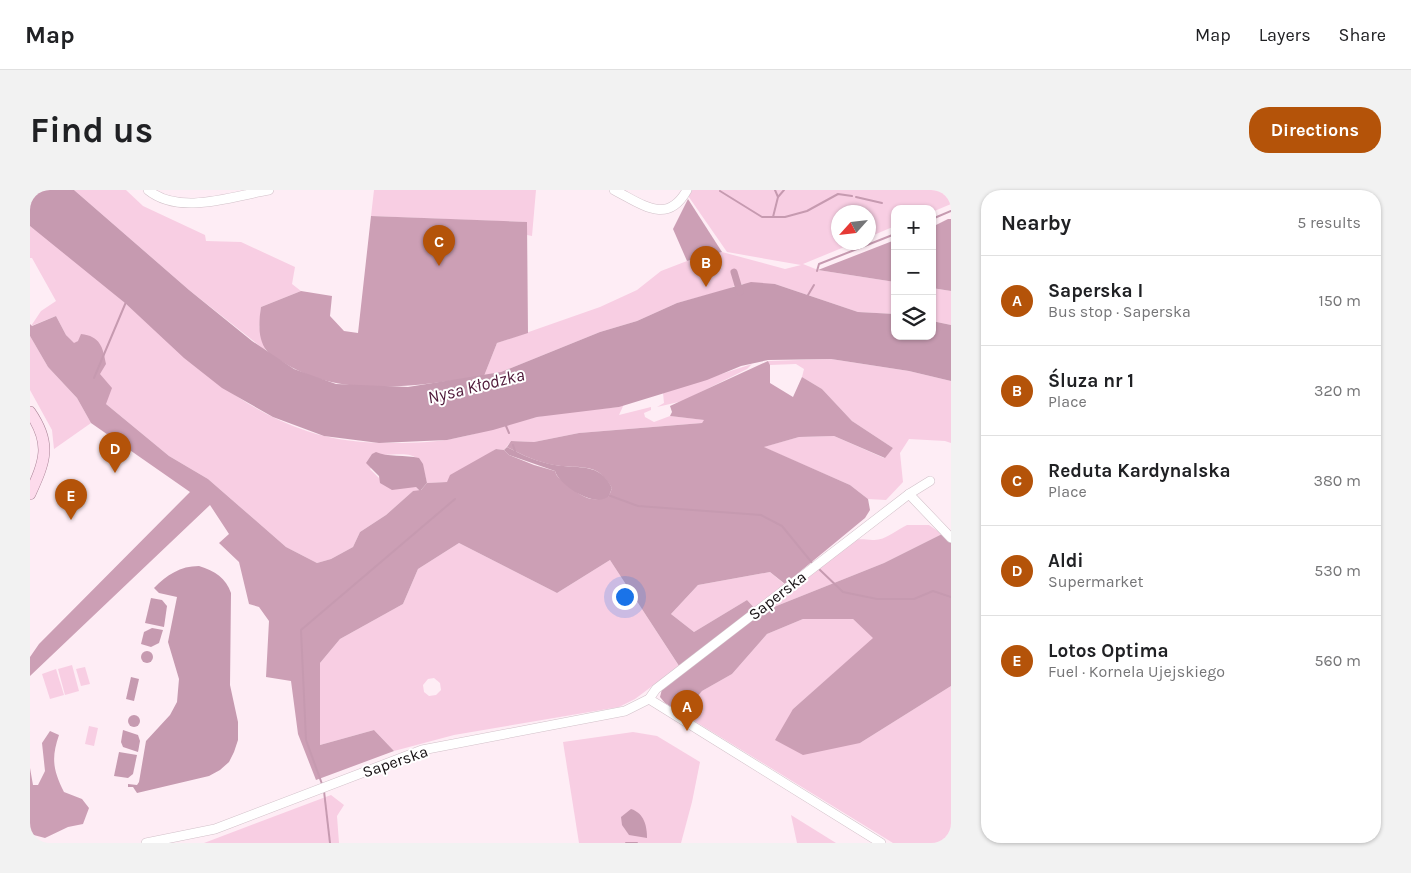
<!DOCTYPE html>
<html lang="en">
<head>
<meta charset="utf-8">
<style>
	body { margin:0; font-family:Karla,sans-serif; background:#f2f2f2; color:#202124 }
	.controls { position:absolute; right:15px; top:15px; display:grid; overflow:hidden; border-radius:10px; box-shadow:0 1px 4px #0004 }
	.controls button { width:45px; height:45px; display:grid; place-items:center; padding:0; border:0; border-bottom:1px solid #e0e0e0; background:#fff; color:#202124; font:25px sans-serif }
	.compass { position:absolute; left:801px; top:15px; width:45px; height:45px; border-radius:50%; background:#fff; box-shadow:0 1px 4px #0004; rotate:243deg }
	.you { position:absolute; left:594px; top:406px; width:18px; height:18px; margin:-12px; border:4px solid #fff; border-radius:50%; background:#1a73e8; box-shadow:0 0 0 8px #1a73e833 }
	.badge { display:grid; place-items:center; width:32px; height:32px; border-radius:50%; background:#b45309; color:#fff; font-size:16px; font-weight:700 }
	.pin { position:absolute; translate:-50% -41px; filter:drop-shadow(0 1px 2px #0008) }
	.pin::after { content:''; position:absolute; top:26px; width:18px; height:15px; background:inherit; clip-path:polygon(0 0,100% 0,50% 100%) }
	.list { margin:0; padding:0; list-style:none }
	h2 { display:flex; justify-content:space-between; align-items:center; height:65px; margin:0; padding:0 20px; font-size:21px }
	h2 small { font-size:16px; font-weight:400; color:#757577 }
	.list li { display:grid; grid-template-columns:32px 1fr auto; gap:15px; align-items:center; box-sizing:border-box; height:90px; padding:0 20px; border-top:1px solid #e0e0e0 }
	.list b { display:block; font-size:19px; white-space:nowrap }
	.list p { margin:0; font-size:16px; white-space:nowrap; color:#757577 }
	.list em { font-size:16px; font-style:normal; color:#757577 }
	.icon { flex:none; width:28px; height:28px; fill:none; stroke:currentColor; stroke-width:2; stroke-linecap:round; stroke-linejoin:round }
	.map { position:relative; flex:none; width:921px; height:653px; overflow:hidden; border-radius:20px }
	header { display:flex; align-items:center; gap:30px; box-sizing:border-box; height:70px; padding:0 25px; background:#fff; border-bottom:1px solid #e0e0e0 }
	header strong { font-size:24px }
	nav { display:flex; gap:28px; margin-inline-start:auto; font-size:18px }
	.intro { display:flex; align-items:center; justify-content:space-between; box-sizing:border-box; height:120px; padding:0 30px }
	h1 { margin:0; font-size:35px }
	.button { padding:12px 22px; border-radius:20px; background:#b45309; color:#fff; font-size:18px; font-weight:700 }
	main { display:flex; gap:30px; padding:0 30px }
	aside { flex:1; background:#fff; border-radius:20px; box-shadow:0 1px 4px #0004 }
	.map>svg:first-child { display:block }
	.green { fill:#f8cee3; fill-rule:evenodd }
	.forest { fill:#cc9fb5 }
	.water { fill:#c69ab0 }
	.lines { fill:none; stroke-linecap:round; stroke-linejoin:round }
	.stream { stroke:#c69ab0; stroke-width:2 }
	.canal { stroke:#c69ab0; stroke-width:7 }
	.minor-casing { stroke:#d2c1c9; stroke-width:10 }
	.major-casing { stroke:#aa8497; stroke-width:12 }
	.minor { stroke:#fff; stroke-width:9 }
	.major { stroke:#fddbec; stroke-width:11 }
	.labels { text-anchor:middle; stroke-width:4; stroke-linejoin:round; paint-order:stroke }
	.street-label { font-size:16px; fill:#150f12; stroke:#fff }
	.water-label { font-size:18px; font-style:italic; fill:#4f1939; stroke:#fff }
</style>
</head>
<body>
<header>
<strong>Map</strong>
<nav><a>Map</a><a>Layers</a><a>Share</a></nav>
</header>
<div class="intro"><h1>Find us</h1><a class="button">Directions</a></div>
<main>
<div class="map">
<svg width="921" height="653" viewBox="0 0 921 653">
	<rect width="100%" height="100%" fill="#feedf5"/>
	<g class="green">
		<polygon points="44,0 96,0 113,16 175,45 176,51 211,52 265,77 262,94 271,101 231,117 229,137 236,161 159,100"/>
		<polygon points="344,0 506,0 502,46 497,45 496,32 341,26"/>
		<polygon points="654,0 921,0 921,14 902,22 902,19 865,19 865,36 839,47 838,22 808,22 808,52 824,53 773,74 788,80 865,92 865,124 828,122 745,94 708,94 699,99 647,113 607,131 570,142 471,182 454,186 467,153 570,117 607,100 631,81 657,71 692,62 755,79 771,75 697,62"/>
		<path d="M 0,36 C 37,62 72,92 105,122 C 158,170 208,218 277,241 C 314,254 358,254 397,252 C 435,250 470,235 507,227 C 533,221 562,220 589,217 L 594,214 L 589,225 L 621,217 L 621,220 L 614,223 L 615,227 L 624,232 L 640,226 L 675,230 L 672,233 L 549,243 L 504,252 L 481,251 L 474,260 L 466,259 L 417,292 L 397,293 C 390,260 382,264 352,265 L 340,279 L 351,290 L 386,297 L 390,301 L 383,301 L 356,325 L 330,342 L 323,357 L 301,369 L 287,373 L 256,357 L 178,289 L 139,266 L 76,214 L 70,184 L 48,151 L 44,154 L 36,145 L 26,126 L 1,136 L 11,121 L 26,111 L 2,68 L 0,68 Z"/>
		<polygon points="902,98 921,101 921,135 902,131"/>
		<polygon points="0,146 18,177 47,208 61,233 24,259 22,240 0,200"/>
		<polygon points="801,169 879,181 921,191 921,253 915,251 879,249 870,263 873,292 856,310 838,309 820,295 733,257 769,247 804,246 854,268 863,258 822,231 792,199 772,187 774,179 766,174 740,175 738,171"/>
		<polygon points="722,174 717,179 653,211 627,217 634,213 633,203"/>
		<path d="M 877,335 L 899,335 L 912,344 L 854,373 L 729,423 L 717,410 L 664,442 L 641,424 L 668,395 L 740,382 L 760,399 L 822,351 C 831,348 834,350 843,350 C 854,351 867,340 877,335 Z"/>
		<path d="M 429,353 L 527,403 L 580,370 L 649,476 L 605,509 L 589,517 L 424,545 L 364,561 L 344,540 L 290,555 L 290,473 L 310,449 L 373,414 L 388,379 ZM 404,488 L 410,493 L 411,500 L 406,505 L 399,506 L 394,502 L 393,495 L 398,489 Z"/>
		<polygon points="773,429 823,429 844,448 763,519 830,553 921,496 921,653 863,653 653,524 672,501 702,484 737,444"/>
		<polygon points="42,475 49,501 35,505 28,479"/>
		<polygon points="55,477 60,494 51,496 46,479"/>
		<polygon points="26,479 34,505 20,509 12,484"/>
		<polygon points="59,536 68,538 64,556 55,554"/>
		<polygon points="603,542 627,546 670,572 662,612 651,653 549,653 533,552"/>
		<polygon points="301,605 314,615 307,626 309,653 174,653"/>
		<polygon points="761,625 806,653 767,653"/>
	</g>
	<g class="forest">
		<polygon points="658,9 692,62 657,71 643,39"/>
		<path d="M 341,26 L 497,32 L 498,143 L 467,153 L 454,186 C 388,195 316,210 256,174 C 250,170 241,166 237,161 C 227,149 229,130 231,117 L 271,101 L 302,106 L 300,126 L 314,141 L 328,143 Z"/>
		<polygon points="918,29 921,29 921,101 902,98 902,37"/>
		<polygon points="865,50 865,92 788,80"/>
		<path d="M 26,126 L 36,145 L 44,153 L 48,151 L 51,144 C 70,146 73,157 76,174 L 70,184 L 82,198 L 76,214 L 139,266 L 178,289 L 256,357 L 287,373 L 301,369 L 323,357 L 330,342 L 356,325 L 383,301 L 391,300 L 397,293 L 417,292 L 420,285 L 427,281 L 466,259 L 474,260 L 479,265 L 504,275 L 525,281 C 527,288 530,288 535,293 C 549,304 560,315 579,306 L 582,298 C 566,270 551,280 524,275 C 507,272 492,265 477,257 L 481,251 L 504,252 L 549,243 L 672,233 L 674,230 L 640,226 L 642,222 L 640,216 L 738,171 L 740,175 L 740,193 L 763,207 L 772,187 L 792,199 L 822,231 L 863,258 L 855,268 L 804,246 L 769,247 L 734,257 L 820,295 L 838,309 L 840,320 L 835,328 L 755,394 L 740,382 L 668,395 L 641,424 L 664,442 L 717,410 L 729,423 L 854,373 L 912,344 L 921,353 L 921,496 L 830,553 L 773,565 L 745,550 L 763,519 L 843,448 L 823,429 L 773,429 L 737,444 L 702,484 L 672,501 L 653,524 L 635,513 L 630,507 L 632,499 L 653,482 L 580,370 L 527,403 L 429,353 L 388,379 L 373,414 L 310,449 L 290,473 L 290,555 L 344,540 L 364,561 L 286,590 L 268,544 L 261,491 L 236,487 L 239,431 L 229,417 L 219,414 L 209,372 L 189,353 L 199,344 L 180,315 L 0,486 L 0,467 L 9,454 L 160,302 L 61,233 L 47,208 L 18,177 L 0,146 L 0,134 L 2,136 Z"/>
		<path d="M 20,541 L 29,545 C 21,568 23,580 34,602 L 52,609 L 59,618 L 53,634 L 38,637 L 15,648 L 0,644 L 0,578 L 3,595 L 8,595 L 15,581 L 12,553 Z"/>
	</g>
	<g class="water">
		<polygon points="0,0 44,0 159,100 222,151 264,179 306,194 378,197 471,182 570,142 607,131 647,113 721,92 745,94 828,122 865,124 865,146 902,146 902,131 921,135 921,191 879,181 801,169 738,170 711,176 677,190 589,217 507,227 463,240 417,250 349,253 294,246 243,227 192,198 154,168 95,113 0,36"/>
		<path d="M 477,257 C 492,265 507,272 525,275 C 548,279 570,272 582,298 L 579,306 C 565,319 529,295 525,281 L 479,265 L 474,260 Z"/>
		<path d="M 346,262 C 356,267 376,265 389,268 L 393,274 L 397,293 L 390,301 L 386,297 L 362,300 L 350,293 L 349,286 L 336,273 L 342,264 Z"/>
		<path d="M 169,376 C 185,381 196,388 201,403 L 200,495 L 208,532 L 208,550 L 204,562 L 199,572 L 190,580 L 179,586 L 107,603 L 103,597 L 98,597 L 98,594 L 107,595 L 109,592 L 116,551 L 140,525 L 147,512 L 149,489 L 138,452 L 147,407 L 129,403 L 124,398 C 137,385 150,376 169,376 Z"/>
		<polygon points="121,408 132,410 137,416 134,437 115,433"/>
		<polygon points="122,438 133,440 129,453 121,457 111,454 114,442"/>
		<circle cx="117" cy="467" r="6"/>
		<polygon points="101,487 109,489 104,511 96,509"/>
		<circle cx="104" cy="531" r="6"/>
		<polygon points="93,540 108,545 110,551 108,562 93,557 91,552"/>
		<polygon points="89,562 107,565 103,584 98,588 84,586"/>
		<path d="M 601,619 C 614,623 617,636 617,648 L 599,645 L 592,635 L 591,627 Z"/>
	</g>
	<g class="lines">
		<g class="stream">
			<polyline points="745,0 748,7"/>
			<polyline points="690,1 732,27 755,27 777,21 808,4 822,6"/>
			<polyline points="826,7 852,13"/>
			<polyline points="743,27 748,7 754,0"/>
			<polyline points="902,29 921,21"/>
			<polyline points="787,81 789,74 865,44"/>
			<polyline points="778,105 784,95"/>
			<polyline points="64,188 96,112"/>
			<polyline points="476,236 479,243"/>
			<polyline points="483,255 486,264"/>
			<polyline points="578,305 608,316 731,325 752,336 783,374"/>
			<polyline points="789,379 813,402 847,409 884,409 903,401 921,407"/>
			<polyline points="292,594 276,550 271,440 425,309"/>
			<polyline points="294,601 300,653"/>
			<polyline points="596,653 607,653"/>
		</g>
		<polyline class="canal" points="704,82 710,102"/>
		<g class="minor-casing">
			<g id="minor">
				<path d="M 118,0 C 150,26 203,6 239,0"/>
				<path d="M 584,0 C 612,14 637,36 657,0"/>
				<polyline points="879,304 921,348"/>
				<polyline points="619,509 851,653"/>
				<polyline points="116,653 185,639 392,560 595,521 619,509 626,499 879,304 900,291"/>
			</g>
		</g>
		<g class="major-casing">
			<path id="major" d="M 0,222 C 22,254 15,271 0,304"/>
		</g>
		<use href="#minor" class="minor"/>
		<use href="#major" class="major"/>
	</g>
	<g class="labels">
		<g class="street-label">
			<text transform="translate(747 405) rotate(-38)" y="6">Saperska</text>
			<text transform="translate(365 571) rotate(-19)" y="6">Saperska</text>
		</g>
		<g class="water-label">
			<text transform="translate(446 196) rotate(-14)" y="6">Nysa Kłodzka</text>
		</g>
	</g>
</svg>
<div class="controls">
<button>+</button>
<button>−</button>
<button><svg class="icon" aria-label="layers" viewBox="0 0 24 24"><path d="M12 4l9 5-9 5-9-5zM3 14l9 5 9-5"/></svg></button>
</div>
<svg class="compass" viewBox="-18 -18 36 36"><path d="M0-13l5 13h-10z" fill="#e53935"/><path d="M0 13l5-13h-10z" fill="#757577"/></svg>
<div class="you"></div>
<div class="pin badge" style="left:657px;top:541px">A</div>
<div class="pin badge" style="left:676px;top:97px">B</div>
<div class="pin badge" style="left:409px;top:76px">C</div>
<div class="pin badge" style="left:85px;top:283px">D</div>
<div class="pin badge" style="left:41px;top:330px">E</div>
</div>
<aside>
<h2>Nearby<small>5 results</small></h2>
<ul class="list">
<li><span class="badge">A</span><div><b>Saperska I</b><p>Bus stop · Saperska</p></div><em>150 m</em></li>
<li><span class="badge">B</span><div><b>Śluza nr 1</b><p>Place</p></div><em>320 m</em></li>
<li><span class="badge">C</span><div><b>Reduta Kardynalska</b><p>Place</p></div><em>380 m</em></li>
<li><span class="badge">D</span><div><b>Aldi</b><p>Supermarket</p></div><em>530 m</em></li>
<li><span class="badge">E</span><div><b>Lotos Optima</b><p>Fuel · Kornela Ujejskiego</p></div><em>560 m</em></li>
</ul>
</aside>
</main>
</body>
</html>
